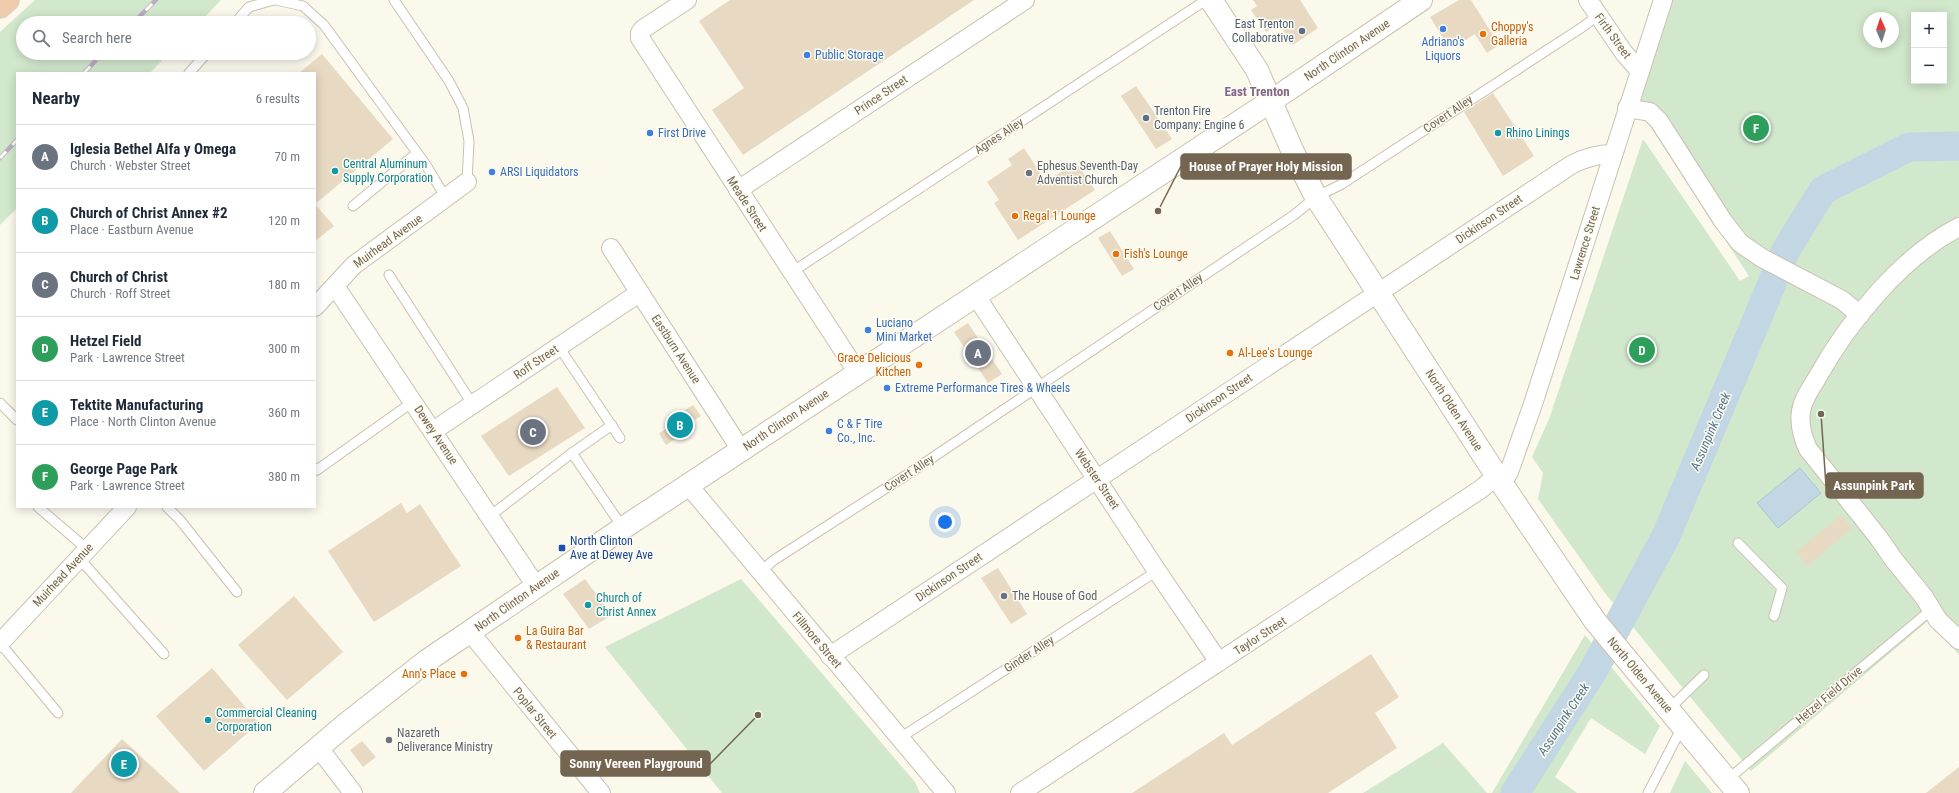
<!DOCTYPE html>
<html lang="en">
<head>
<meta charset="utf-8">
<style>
	body { margin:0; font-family:"Roboto Condensed",sans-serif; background:#f2f2f3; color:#1f2937 }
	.controls { position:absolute; right:12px; top:12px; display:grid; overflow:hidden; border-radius:0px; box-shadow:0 2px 10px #0003 }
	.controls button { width:36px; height:36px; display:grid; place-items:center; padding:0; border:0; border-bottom:1px solid #e0e1e3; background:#fff; color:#1f2937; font:20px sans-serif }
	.compass { position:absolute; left:1863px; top:12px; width:36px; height:36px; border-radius:50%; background:#fff; box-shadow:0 2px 10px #0003; rotate:357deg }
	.you { position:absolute; left:945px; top:522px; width:14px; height:14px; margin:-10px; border:3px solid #fff; border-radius:50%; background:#1a73e8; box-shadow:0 0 0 6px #1a73e833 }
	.badge { display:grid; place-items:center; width:26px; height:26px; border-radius:50%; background:#715a49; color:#fff; font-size:13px; font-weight:700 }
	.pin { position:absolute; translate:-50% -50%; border:2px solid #fff; box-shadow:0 1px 4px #0006 }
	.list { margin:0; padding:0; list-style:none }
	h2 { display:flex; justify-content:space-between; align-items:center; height:52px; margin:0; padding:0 16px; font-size:17px }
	h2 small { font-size:13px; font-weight:400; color:#747a83 }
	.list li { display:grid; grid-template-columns:26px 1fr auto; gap:12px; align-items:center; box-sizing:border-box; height:64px; padding:0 16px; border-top:1px solid #e0e1e3 }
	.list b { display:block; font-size:15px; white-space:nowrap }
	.list p { margin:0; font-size:13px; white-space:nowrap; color:#747a83 }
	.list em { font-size:13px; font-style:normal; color:#747a83 }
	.icon { flex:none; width:22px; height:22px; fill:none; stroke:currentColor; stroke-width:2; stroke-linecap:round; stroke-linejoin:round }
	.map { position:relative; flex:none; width:1959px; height:793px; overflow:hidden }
	.search { position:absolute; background:#fff; box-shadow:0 2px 10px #0003; left:16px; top:16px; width:300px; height:44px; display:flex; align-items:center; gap:10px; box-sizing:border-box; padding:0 14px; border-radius:22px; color:#747a83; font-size:15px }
	.panel { position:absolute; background:#fff; box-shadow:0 2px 10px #0003; left:16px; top:72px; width:300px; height:436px; border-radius:0px }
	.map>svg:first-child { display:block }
	.green { fill:#d1e8cc; fill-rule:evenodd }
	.water { fill:#c2d7e3; stroke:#aac4d3 }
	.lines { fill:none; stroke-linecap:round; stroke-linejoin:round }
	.river { stroke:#c2d7e3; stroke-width:29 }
	.building { fill:#e8dac2 }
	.lane-casing { stroke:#cac1b0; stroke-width:11 }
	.street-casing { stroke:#cac1b0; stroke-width:20 }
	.secondary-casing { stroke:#cac0ac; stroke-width:24 }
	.highway-casing { stroke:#d8d4ce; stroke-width:24 }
	.lane { stroke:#fff; stroke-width:9 }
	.street { stroke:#fff; stroke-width:18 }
	.secondary { stroke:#fff; stroke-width:22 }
	.highway { stroke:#edcbab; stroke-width:22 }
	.rail-casing { stroke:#beabc5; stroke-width:4.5 }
	.rail { stroke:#fdfcf3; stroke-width:3; stroke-dasharray:9; stroke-linecap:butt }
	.shop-dot { fill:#3f7fe0; stroke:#fdfcf3; stroke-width:1.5 }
	.service-dot { fill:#5c6f8a; stroke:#fdfcf3; stroke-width:1.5 }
	.food-dot { fill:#e8710a; stroke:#fdfcf3; stroke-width:1.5 }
	.culture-dot { fill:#0f9aa8; stroke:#fdfcf3; stroke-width:1.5 }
	.worship-dot { fill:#6b7280; stroke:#fdfcf3; stroke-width:1.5 }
	.transit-dot { fill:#1a4fb4; stroke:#fdfcf3; stroke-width:1.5 }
	.labels { text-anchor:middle; stroke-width:3; stroke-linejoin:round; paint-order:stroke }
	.service-label { font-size:12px; fill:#4e5e75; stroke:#fdfcf3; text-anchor:end }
	.food-label { font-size:12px; fill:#c56008; stroke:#fdfcf3; text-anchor:start }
	.street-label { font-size:12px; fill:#746551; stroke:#fdfcf3 }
	.shop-label { font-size:12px; fill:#366cbe; stroke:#fdfcf3; text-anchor:start }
	.culture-label { font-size:12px; fill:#0d838f; stroke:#fdfcf3; text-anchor:start }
	.worship-label { font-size:12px; fill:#5b616d; stroke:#fdfcf3; text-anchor:start }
	.transit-label { font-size:12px; fill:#164399; stroke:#fdfcf3; text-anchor:start }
	.neighbourhood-label { font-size:13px; font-weight:bold; fill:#846689; stroke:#fdfcf3 }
	.water-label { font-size:13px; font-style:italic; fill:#51748a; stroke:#fdfcf3 }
	.leader { fill:none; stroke:#746551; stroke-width:1.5 }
	.callout-dot { fill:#746551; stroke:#fdfcf3; stroke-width:1.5 }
	.callout { fill:#746551; stroke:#746551; stroke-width:1.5 }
	.callout-label { font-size:13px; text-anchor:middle; font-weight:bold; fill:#fff }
</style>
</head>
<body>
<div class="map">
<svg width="1959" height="793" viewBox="0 0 1959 793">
	<rect width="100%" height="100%" fill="#fbf8ec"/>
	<g class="green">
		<polygon points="35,0 221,0 199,23 23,23 23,53 169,53 150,73 17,73 17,208 0,225 0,32"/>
		<path d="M 1656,0 L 1959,0 L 1959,655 L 1929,620 L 1751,771 L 1605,593 L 1538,499 L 1543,473 L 1532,457 L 1549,419 L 1643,139 L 1740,281 L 1749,276 L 1630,96 ZM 1914,15 L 1944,15 L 1944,81 L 1914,81 ZM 1869,18 L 1893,18 L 1893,42 L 1869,42 Z"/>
		<polygon points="741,579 915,782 920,793 722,793 605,647"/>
		<polygon points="1585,635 1660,726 1645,754 1591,718 1555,777 1577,793 1492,793"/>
		<polygon points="1443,743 1487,793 1363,793"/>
		<polygon points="1685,761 1712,793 1670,793"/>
	</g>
	<polygon class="water" points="1800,468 1821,493 1778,528 1757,503"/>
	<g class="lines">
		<polyline class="river" points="1515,793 1593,671 1666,536 1786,250 1823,190 1909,147 1959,146"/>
	</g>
	<g class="building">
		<polygon points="730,0 974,0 743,155 712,110 744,88 699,21"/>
		<polygon points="1253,0 1300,0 1318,28 1293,45 1279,24 1266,32 1251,10 1257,6"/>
		<polygon points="1459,0 1471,0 1499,45 1487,53 1475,34 1459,44 1456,40 1447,45 1430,17"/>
		<polygon points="322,54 393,139 315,204 334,226 315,241 315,73 299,73"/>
		<polygon points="1136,86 1172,139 1156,149 1121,96"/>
		<polygon points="1493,93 1534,156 1503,176 1464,112"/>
		<polygon points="1024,148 1046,182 1076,162 1095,190 1018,240 994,203 999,200 987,182 1012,165 1008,159"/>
		<polygon points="1110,231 1134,269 1122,276 1098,238"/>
		<polygon points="968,323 1002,374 988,383 954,332"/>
		<polygon points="557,387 585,428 509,476 481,436"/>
		<polygon points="693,405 701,416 686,425 689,430 666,445 659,433 673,425 670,419"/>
		<polygon points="401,503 407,513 420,504 461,566 374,622 328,551"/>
		<polygon points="1841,515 1852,528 1807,566 1796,552"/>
		<polygon points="998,568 1027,614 1011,624 981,578"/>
		<polygon points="585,579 612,615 589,629 563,594"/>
		<polygon points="294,596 343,652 287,700 238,645"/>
		<polygon points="1371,654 1399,697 1375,713 1397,748 1328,793 1132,793 1224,733 1232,745"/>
		<polygon points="212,668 259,723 204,771 156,716"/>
		<polygon points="122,739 180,793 71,793"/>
		<polygon points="362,741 376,757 363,767 350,750"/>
		<polygon points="1959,767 1959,793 1926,793"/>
	</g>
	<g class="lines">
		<g class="lane-casing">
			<g id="lane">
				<polyline points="276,0 303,6 324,25 426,165 446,198"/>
				<polyline points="394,0 449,81 463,108 469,141 467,182"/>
				<polyline points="235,23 249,7 274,0"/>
				<polyline points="189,73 207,53"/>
				<polyline points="353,206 417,153"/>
				<polyline points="792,272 1206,0"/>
				<polyline points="389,275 473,405"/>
				<polyline points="559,347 620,438"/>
				<polyline points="0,403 17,420"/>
				<polyline points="572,453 612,425"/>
				<polyline points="315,468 317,470 414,401"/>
				<polyline points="38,507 87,549"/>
				<polyline points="167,507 180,520 237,592"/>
				<polyline points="490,516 572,453 623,528"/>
				<polyline points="1738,543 1782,588 1774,616"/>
				<polyline points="79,558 164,654"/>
				<polyline points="760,572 774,560 908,474 1294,215 1316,197 1342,184 1584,26 1598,15"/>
				<polyline points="0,643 58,713"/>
				<polyline points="1668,710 1704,675"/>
				<polyline points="900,738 1157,571"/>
				<polyline points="1727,780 1931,610"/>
				<polyline points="1648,793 1682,727"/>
			</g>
		</g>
		<g class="street-casing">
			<g id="street">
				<polyline points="687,0 643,29 640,33 640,38 858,373"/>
				<polyline points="1588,0 1624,53 1640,71"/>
				<polyline points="1627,108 1650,112 1659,121 1723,221 1740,243 1762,258 1842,300 1860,315"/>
				<polyline points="738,190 1025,0"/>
				<path d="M 1959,227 C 1902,256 1848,322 1817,378 C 1811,388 1803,399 1801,411 C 1799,425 1802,436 1808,449 L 1878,537 L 1894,560 L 1924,597 L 1938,620 L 1959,640"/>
				<polyline points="611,248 741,450"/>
				<polyline points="335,286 536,586"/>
				<polyline points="976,296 1157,571 1219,662"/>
				<polyline points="315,307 354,265 467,182"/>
				<polyline points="433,431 639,293"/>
				<polyline points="1502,484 1509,472 1533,404 1663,0"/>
				<polyline points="689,486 946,793"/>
				<polyline points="470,632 601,793"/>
				<polyline points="0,643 127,507"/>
				<path d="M 830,656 L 1571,165 C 1584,158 1598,154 1613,154"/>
				<polyline points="319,748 353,793"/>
				<polyline points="1020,793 1481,489 1497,475"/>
			</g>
		</g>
		<g class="secondary-casing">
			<g id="secondary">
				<polyline points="1211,0 1257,70 1293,152 1316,197 1502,484 1595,621 1738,793"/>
				<polyline points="265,793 345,725 428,660 623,528 1271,101 1421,0"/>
			</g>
		</g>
		<g class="highway-casing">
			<polyline id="highway" points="0,7 8,0"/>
		</g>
		<use href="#lane" class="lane"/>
		<use href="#street" class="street"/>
		<use href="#secondary" class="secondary"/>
		<use href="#highway" class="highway"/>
		<g class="rail-casing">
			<g id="rail">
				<polyline points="133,23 156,0"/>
				<polyline points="84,73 103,53"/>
				<polyline points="0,158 17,140"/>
			</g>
		</g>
		<use href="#rail" class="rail"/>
	</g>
	<g class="shop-dot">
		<circle cx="1443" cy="29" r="4"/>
		<circle cx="807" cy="55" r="4"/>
		<circle cx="650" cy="133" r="4"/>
		<circle cx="492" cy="172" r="4"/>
		<circle cx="868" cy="330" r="4"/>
		<circle cx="887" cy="388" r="4"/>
		<circle cx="829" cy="431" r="4"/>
	</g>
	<g class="service-dot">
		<circle cx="1302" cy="31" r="4"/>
		<circle cx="1146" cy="118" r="4"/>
	</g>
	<g class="food-dot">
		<circle cx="1483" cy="34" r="4"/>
		<circle cx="1015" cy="216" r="4"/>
		<circle cx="1116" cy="254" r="4"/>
		<circle cx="1230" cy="353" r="4"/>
		<circle cx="919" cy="365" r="4"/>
		<circle cx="518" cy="638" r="4"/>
		<circle cx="464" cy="674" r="4"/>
	</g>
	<g class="culture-dot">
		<circle cx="1498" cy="133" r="4"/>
		<circle cx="335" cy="171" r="4"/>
		<circle cx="588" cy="605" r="4"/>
		<circle cx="208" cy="720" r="4"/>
	</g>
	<g class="worship-dot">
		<circle cx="1029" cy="173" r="4"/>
		<circle cx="1004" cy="596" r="4"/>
		<circle cx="389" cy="740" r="4"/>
	</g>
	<rect class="transit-dot" x="558" y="544" width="8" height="8" rx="2"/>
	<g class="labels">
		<g class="service-label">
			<text x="1294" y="28">East Trenton<tspan x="1294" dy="14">Collaborative</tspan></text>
			<text x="1154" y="115" text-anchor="start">Trenton Fire<tspan x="1154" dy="14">Company: Engine 6</tspan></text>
		</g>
		<g class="food-label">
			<text x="1491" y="31">Choppy's<tspan x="1491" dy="14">Galleria</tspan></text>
			<text x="1023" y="220">Regal 1 Lounge</text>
			<text x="1124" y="258">Fish's Lounge</text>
			<text x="1238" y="357">Al-Lee's Lounge</text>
			<text x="911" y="362" text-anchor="end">Grace Delicious<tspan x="911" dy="14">Kitchen</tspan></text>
			<text x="526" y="635">La Guira Bar<tspan x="526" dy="14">&amp; Restaurant</tspan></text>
			<text x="456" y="678" text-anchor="end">Ann's Place</text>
		</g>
		<g class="street-label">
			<text transform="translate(1613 36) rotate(54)" y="4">Firth Street</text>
			<text transform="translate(1347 50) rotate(-34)" y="4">North Clinton Avenue</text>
			<text transform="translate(881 95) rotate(-34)" y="4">Prince Street</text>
			<text transform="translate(1448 114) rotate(-34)" y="4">Covert Alley</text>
			<text transform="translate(999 136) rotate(-33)" y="4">Agnes Alley</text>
			<text transform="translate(747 204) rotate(57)" y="4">Meade Street</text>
			<text transform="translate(1489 219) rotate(-34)" y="4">Dickinson Street</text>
			<text transform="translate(388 241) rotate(-36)" y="4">Muirhead Avenue</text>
			<text transform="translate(1585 243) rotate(-73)" y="4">Lawrence Street</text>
			<text transform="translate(1178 292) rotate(-34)" y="4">Covert Alley</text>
			<text transform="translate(676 349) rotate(57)" y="4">Eastburn Avenue</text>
			<text transform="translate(536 362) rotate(-34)" y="4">Roff Street</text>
			<text transform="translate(1219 398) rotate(-34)" y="4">Dickinson Street</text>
			<text transform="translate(1454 410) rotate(57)" y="4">North Olden Avenue</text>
			<text transform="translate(786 420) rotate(-34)" y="4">North Clinton Avenue</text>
			<text transform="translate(436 435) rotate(56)" y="4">Dewey Avenue</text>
			<text transform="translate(909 473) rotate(-33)" y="4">Covert Alley</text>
			<text transform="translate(1097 479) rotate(56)" y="4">Webster Street</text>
			<text transform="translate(63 575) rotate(-47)" y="4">Muirhead Avenue</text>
			<text transform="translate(949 577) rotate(-34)" y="4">Dickinson Street</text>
			<text transform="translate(517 600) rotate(-35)" y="4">North Clinton Avenue</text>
			<text transform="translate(1260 636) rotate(-33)" y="4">Taylor Street</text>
			<text transform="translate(817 640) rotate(50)" y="4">Fillmore Street</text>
			<text transform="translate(1029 654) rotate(-33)" y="4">Ginder Alley</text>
			<text transform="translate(1640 675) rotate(50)" y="4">North Olden Avenue</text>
			<text transform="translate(1829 695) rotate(-40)" y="4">Hetzel Field Drive</text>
			<text transform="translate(535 713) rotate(51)" y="4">Poplar Street</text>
		</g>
		<g class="shop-label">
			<text x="1443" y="46" text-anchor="middle">Adriano's<tspan x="1443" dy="14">Liquors</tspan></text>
			<text x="815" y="59">Public Storage</text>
			<text x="658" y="137">First Drive</text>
			<text x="500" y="176">ARSI Liquidators</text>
			<text x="876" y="327">Luciano<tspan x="876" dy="14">Mini Market</tspan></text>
			<text x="895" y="392">Extreme Performance Tires &amp; Wheels</text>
			<text x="837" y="428">C &amp; F Tire<tspan x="837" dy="14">Co., Inc.</tspan></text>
		</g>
		<g class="culture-label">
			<text x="1506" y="137">Rhino Linings</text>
			<text x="343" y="168">Central Aluminum<tspan x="343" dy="14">Supply Corporation</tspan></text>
			<text x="596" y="602">Church of<tspan x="596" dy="14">Christ Annex</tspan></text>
			<text x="216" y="717">Commercial Cleaning<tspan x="216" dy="14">Corporation</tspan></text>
		</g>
		<g class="worship-label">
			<text x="1037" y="170">Ephesus Seventh-Day<tspan x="1037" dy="14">Adventist Church</tspan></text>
			<text x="1012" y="600">The House of God</text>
			<text x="397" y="737">Nazareth<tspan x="397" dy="14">Deliverance Ministry</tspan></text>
		</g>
		<g class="transit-label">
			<text x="570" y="545">North Clinton<tspan x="570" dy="14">Ave at Dewey Ave</tspan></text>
		</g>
		<g class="neighbourhood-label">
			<text x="1257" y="96">East Trenton</text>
		</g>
		<g class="water-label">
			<text transform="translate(1710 431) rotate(-67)" y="5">Assunpink Creek</text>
			<text transform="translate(1563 719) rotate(-57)" y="5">Assunpink Creek</text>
		</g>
	</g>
	<path class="leader" d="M1158 211L1181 166M1821 414L1826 486M758 715L710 764"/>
	<g class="callout-dot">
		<circle cx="1158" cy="211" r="4"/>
		<circle cx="1821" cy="414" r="4"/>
		<circle cx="758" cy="715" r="4"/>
	</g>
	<g class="callout">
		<rect x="1181" y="154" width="170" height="25" rx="4"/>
		<rect x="1826" y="473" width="97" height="25" rx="4"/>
		<rect x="561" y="751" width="149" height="25" rx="4"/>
	</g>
	<g class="callout-label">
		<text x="1266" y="171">House of Prayer Holy Mission</text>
		<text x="1874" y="490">Assunpink Park</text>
		<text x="636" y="768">Sonny Vereen Playground</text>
	</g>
</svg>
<div class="controls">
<button>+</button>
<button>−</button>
</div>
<svg class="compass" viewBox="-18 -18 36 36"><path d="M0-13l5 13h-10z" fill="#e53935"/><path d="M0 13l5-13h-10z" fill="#747a83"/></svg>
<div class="you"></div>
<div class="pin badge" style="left:978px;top:353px;background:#6b7280">A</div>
<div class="pin badge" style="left:680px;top:425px;background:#0f9aa8">B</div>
<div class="pin badge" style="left:533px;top:432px;background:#6b7280">C</div>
<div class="pin badge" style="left:1642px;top:350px;background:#2e9e5b">D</div>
<div class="pin badge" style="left:124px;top:764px;background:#0f9aa8">E</div>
<div class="pin badge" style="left:1756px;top:128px;background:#2e9e5b">F</div>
<div class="search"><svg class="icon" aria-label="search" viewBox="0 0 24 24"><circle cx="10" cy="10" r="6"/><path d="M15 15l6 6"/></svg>Search here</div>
<section class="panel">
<h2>Nearby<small>6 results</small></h2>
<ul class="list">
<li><span class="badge" style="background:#6b7280">A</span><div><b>Iglesia Bethel Alfa y Omega</b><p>Church · Webster Street</p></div><em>70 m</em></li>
<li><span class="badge" style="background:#0f9aa8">B</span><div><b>Church of Christ Annex #2</b><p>Place · Eastburn Avenue</p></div><em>120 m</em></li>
<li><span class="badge" style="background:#6b7280">C</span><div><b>Church of Christ</b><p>Church · Roff Street</p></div><em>180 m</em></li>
<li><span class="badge" style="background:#2e9e5b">D</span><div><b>Hetzel Field</b><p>Park · Lawrence Street</p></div><em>300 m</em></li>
<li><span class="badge" style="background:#0f9aa8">E</span><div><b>Tektite Manufacturing</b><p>Place · North Clinton Avenue</p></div><em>360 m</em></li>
<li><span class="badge" style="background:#2e9e5b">F</span><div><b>George Page Park</b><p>Park · Lawrence Street</p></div><em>380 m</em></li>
</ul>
</section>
</div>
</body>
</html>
